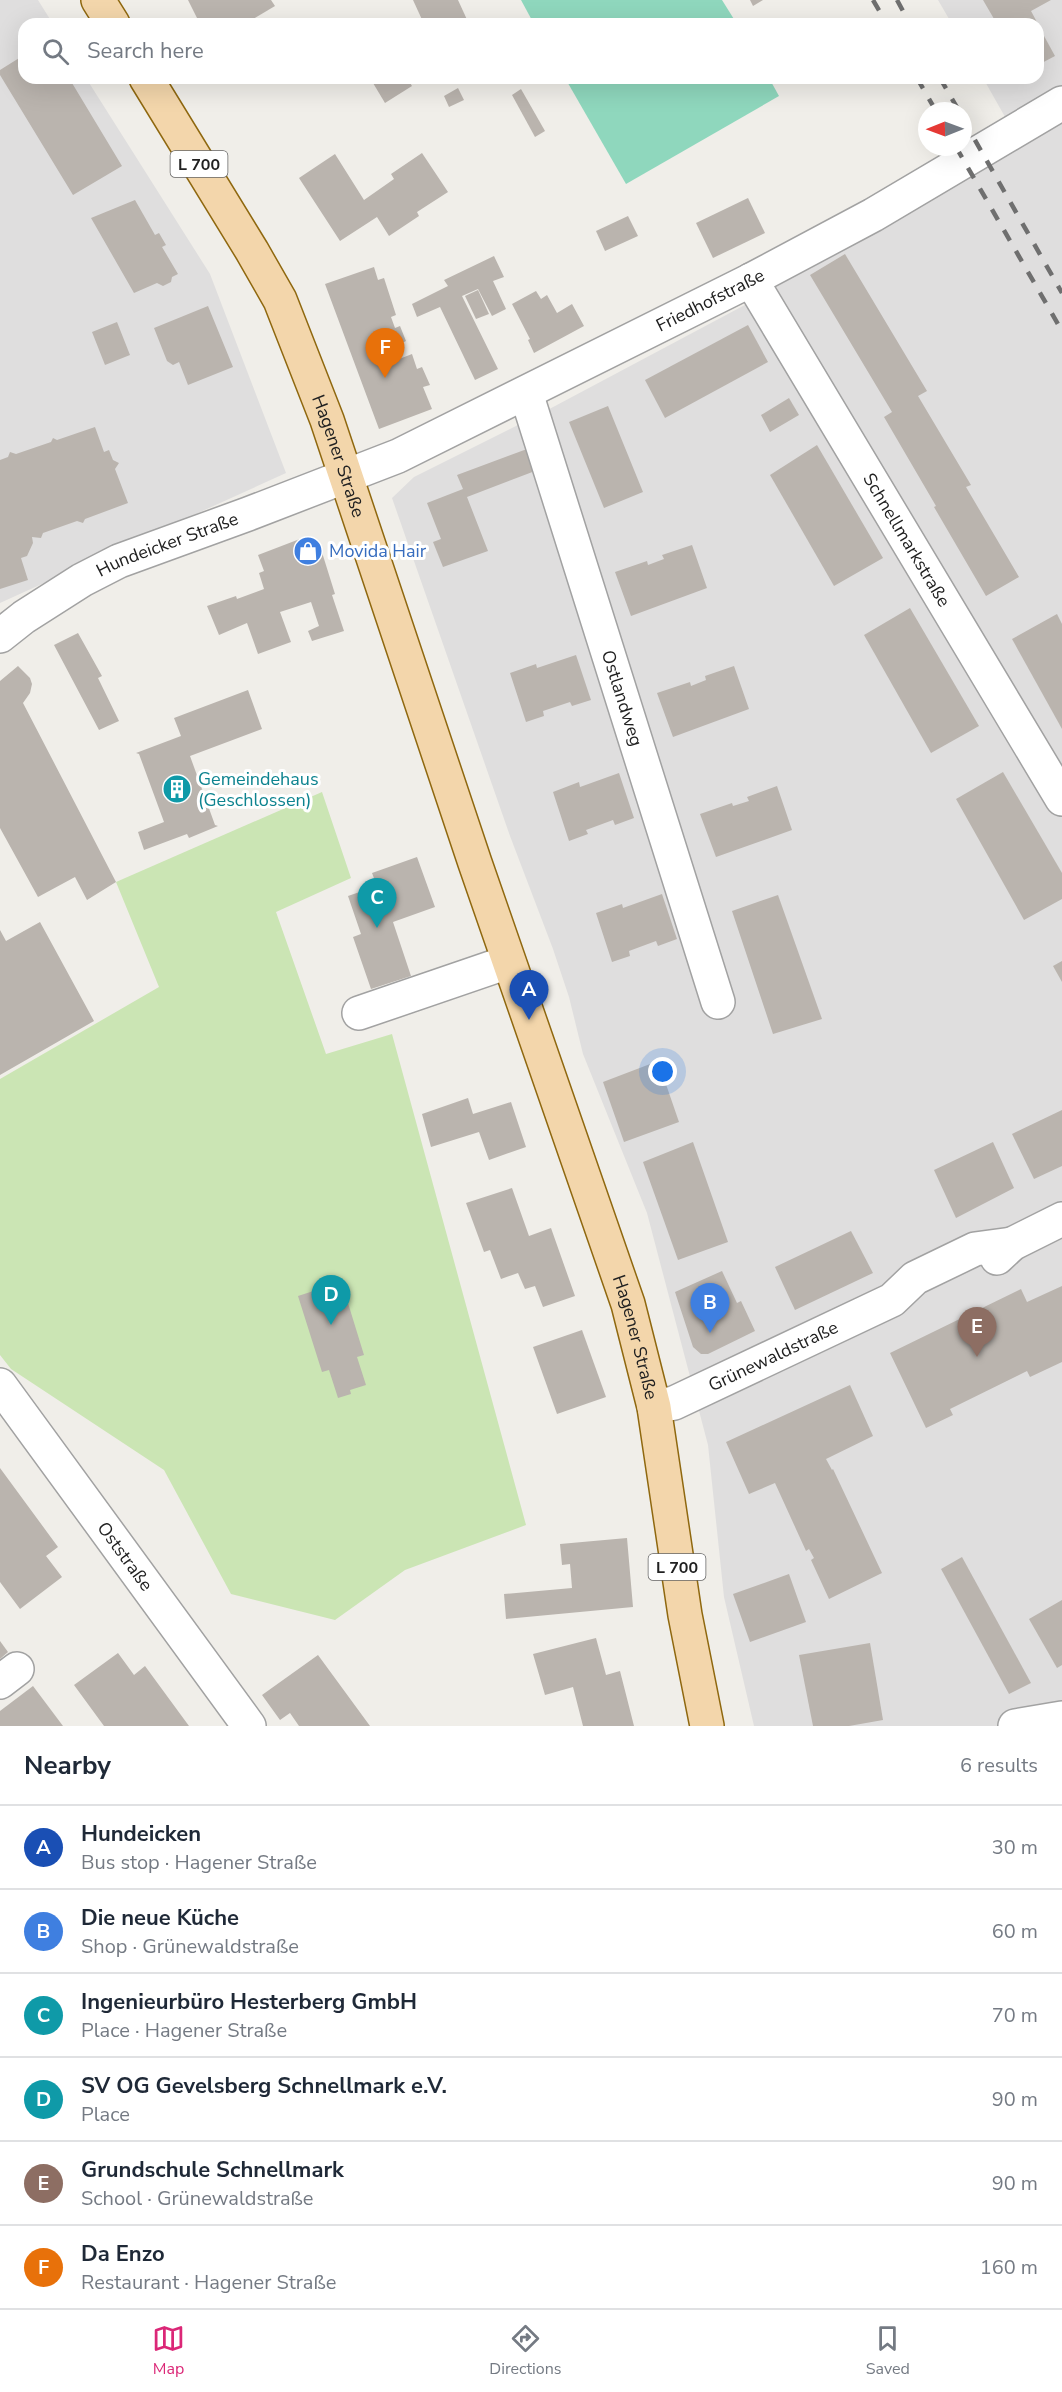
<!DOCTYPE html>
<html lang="en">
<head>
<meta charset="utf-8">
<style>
	body { margin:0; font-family:"Nunito Sans",sans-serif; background:#f2f2f3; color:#1f2937 }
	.compass { position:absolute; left:918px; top:102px; width:54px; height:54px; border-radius:50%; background:#fff; box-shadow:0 6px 24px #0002; rotate:269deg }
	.you { position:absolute; left:663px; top:1072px; width:21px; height:21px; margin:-15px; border:4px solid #fff; border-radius:50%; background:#1a73e8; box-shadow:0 0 0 9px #1a73e833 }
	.badge { display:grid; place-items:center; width:39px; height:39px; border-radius:50%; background:#db2777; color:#fff; font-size:20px; font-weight:700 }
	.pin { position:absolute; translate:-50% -50px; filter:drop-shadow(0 2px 3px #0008) }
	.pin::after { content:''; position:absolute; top:32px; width:21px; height:18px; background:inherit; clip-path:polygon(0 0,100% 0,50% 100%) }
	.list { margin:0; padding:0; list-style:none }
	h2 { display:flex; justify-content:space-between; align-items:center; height:78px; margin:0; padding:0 24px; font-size:26px }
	h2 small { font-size:20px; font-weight:400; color:#747a83 }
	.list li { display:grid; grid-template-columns:39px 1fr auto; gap:18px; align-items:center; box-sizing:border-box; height:84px; padding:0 24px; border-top:2px solid #e0e1e3 }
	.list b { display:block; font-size:22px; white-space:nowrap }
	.list p { margin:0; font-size:20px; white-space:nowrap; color:#747a83 }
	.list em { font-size:20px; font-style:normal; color:#747a83 }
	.icon { flex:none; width:33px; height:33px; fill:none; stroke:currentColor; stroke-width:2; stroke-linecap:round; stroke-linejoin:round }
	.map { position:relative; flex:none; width:1062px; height:1726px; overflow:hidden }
	.search { position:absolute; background:#fff; box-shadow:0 6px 24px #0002; left:18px; right:18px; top:18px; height:66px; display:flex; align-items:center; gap:15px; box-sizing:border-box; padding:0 21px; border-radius:18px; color:#747a83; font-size:22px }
	.sheet { height:582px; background:#fff }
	nav { display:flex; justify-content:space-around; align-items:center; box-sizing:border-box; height:84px; border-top:2px solid #e0e1e3; background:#fff; font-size:16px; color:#747a83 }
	nav a { display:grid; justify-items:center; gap:3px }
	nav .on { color:#db2777 }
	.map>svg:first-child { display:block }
	.residential { fill:#dfdede }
	.grass { fill:#cbe5b4 }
	.pitch { fill:#8fd7bd }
	.building { fill:#bab4ae }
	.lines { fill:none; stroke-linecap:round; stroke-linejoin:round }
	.minor-casing { stroke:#a2a2a2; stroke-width:36 }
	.major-casing { stroke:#8f680f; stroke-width:36 }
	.minor { stroke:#fff; stroke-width:33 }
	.major { stroke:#f3d6ab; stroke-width:33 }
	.rail { stroke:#6f6f6f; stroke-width:4.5; stroke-dasharray:12 12; stroke-linecap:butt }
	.labels { text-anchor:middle; stroke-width:6; stroke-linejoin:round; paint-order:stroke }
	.shield { fill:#fff; stroke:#646464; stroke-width:1.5 }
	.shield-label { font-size:16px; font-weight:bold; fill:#212121 }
	.street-label { font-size:18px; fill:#212121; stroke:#fff }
	.shop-label { font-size:18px; fill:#366cbe; stroke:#fff; text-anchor:start }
	.culture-label { font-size:18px; fill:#0d838f; stroke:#fff; text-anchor:start }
</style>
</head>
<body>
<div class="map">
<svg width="1062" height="1726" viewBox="0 0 1062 1726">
	<rect width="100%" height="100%" fill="#f0eee9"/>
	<g class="residential">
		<polygon points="0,0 38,0 53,24 24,24 24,78 86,78 210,274 286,473 0,603"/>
		<polygon points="938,0 1062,0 1062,1726 754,1726 724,1597 708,1445 647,1213 583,1054 569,997 553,949 510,836 392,498 414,477 540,414 758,298 873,215 1013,131 983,78 1038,78 1038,24 952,24"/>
	</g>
	<polygon class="grass" points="322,792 351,878 276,912 326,1054 392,1034 526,1525 405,1570 335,1620 231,1594 164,1470 11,1369 0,1355 0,1079 159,987 116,882"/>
	<g class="pitch">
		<polygon points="521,0 722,0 737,24 534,24"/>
		<polygon points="565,78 769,78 779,96 626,184"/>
	</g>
	<g class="building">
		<polygon points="188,0 271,0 275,6 245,24 200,24"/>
		<polygon points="413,0 458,0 469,24 424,24"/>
		<polygon points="750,0 763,0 753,6"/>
		<polygon points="983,0 1051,0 1031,11 1038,24 997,24"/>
		<polygon points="1038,25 1055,56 1038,65"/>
		<polygon points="24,55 24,78 69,78 122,166 73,195 0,75 0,70"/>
		<polygon points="370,78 407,78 412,86 385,103"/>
		<polygon points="458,88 464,100 449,107 444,96"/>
		<polygon points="521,89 545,131 535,137 512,95"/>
		<polygon points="422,153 448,192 417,212 419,216 389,236 377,217 340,241 299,178 335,154 364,200 394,179 391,174"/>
		<polygon points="748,198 765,233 713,258 696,223"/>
		<polygon points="135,200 155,235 159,233 166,245 162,247 178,274 172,277 171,282 163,286 157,283 134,293 91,218"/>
		<polygon points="628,216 638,236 605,251 596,231"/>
		<polygon points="845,254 927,391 918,396 971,485 966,487 1019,577 986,596 934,507 936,506 884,417 892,412 810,275"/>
		<polygon points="494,256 504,277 493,281 506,309 492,316 478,289 462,296 498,369 475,380 440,307 417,317 412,304 448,286 444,280"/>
		<polygon points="374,267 378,280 384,278 396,315 391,317 395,328 400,326 406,341 388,350 391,356 389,363 412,354 417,369 422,367 430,385 423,387 432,409 379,429 325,284"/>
		<polygon points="478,290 489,314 476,319 465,296"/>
		<polygon points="536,291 541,299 547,295 557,313 572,304 584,326 534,353 528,340 530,339 512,304"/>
		<polygon points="208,306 233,367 188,385 179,362 173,365 167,361 154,328"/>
		<polygon points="117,322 130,355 105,365 92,332"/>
		<polygon points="748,325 768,362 665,418 645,380"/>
		<polygon points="789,398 799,415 770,432 761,415"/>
		<polygon points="608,406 643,492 604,508 569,422"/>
		<polygon points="95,427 104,452 109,450 113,460 119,463 115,469 128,503 85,519 83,523 77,521 43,533 41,538 32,537 33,543 27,556 21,558 28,580 0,589 0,460 8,457 10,452 16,454 51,442 53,438 57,440"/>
		<polygon points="817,445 883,558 834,586 770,475"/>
		<polygon points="527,449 535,471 467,497 488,551 443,567 433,542 441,539 427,503 463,489 457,475"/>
		<polygon points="305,537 320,546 335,594 332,595 344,631 312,641 308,631 319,626 311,602 280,612 291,642 258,654 247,623 219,635 207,606 236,596 237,599 264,589 259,573 264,571 258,555"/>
		<polygon points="692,545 707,588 631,616 615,572 647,561 648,565 664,559 662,555"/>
		<polygon points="910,608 979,726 931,753 864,635"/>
		<polygon points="1057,614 1062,624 1062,729 1012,639"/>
		<polygon points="78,633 102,676 98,678 119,721 99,730 54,645"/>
		<polygon points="576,655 591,700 572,706 570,702 543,711 544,716 526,722 510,673 536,664 537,668"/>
		<polygon points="18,666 30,678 32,684 30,693 23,703 116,882 87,900 75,877 38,897 0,828 0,681"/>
		<polygon points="734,666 749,709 673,737 657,693 690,682 691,686 706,680 705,676"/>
		<polygon points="248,690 262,729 190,756 215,825 218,826 189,838 187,834 144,850 138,832 164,822 139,754 136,753 181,736 174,718"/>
		<polygon points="1003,772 1062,873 1062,899 1024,920 956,799"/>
		<polygon points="619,773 634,818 615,825 613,820 586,830 588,834 569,841 553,792 579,782 580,787"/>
		<polygon points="777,786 792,830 716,857 700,814 732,803 733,806 749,801 747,797"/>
		<polygon points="417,857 435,907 393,922 411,976 371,989 353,937 361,934 348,896 377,886 372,873"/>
		<polygon points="662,894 677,939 658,946 656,941 629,951 630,956 612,962 596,913 622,904 623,908"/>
		<polygon points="778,895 822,1019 773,1034 732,911"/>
		<polygon points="40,922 94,1021 0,1075 0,930 6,941"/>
		<polygon points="1062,961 1062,982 1053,966"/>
		<polygon points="658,1061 679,1122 624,1142 603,1082"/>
		<polygon points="468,1098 473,1114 511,1102 526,1147 489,1160 479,1132 431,1147 422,1114"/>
		<polygon points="1062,1110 1062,1166 1034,1179 1012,1134"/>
		<polygon points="693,1142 728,1242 678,1260 643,1162"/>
		<polygon points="993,1142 1014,1188 956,1218 934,1170"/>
		<polygon points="512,1188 529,1236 551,1228 575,1296 543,1307 535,1286 525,1289 518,1273 501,1279 490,1250 484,1252 466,1203"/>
		<polygon points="851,1231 873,1273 795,1310 775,1267"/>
		<polygon points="722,1271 737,1303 741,1301 755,1331 708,1354 701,1354 693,1347 675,1292"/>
		<polygon points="329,1286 332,1294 344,1290 364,1355 357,1357 366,1385 350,1390 351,1394 338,1398 329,1370 322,1372 298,1296"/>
		<polygon points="1062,1286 1062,1362 1030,1377 1027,1371 950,1409 953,1415 926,1428 890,1353 1021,1289 1027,1302"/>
		<polygon points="582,1330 606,1397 557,1414 533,1347"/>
		<polygon points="850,1385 873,1436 826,1459 832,1470 833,1469 882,1573 829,1599 811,1560 814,1558 809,1549 806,1551 775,1483 749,1494 726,1442"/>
		<polygon points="0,1468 58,1547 46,1556 62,1577 20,1609 0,1582"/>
		<polygon points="627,1538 633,1607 506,1619 504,1594 572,1588 570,1564 562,1565 560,1544"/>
		<polygon points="962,1557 1031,1683 1009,1694 941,1569"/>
		<polygon points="789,1574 806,1622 750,1642 733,1594"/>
		<polygon points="1062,1600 1062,1665 1057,1668 1029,1619"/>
		<polygon points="596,1638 606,1675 620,1671 634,1726 583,1726 573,1687 545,1695 533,1654"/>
		<polygon points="0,1641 8,1652 0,1659"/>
		<polygon points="870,1643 883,1720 849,1726 813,1726 799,1655"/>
		<polygon points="118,1653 134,1675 145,1666 189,1726 104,1726 74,1685"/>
		<polygon points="318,1655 370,1726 299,1726 290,1713 280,1720 262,1695"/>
		<polygon points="33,1686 63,1726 0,1726 0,1711"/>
	</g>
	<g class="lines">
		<g class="minor-casing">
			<g id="minor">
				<path id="s1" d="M 751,280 L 1062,799"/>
				<path id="s2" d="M 526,393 L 718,1002"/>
				<path id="s3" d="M 0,636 L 24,617 L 82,580 L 119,561 L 248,514 L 398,456 L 751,280 L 873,215 L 1062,103"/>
				<polyline points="359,1013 508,962"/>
				<polyline points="997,1258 1012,1244 1062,1219"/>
				<path id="s4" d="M 0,1385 L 249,1726"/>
				<path id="s5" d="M 654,1407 L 674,1403 L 892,1300 L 915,1278 L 975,1249 L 1012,1244"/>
				<polyline points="0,1682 17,1669"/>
				<polyline points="1015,1726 1062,1718"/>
			</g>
		</g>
		<g class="major-casing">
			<g id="major">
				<polyline points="98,0 113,24"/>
				<path id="s6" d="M 146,78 L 252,251 L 280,300 L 327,420 L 475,863 L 628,1304 L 654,1407 L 685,1615 L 707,1726"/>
			</g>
		</g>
		<use href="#minor" class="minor"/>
		<use href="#major" class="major"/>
		<g class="rail">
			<polyline points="873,0 887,24"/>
			<polyline points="897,0 910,24"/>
			<polyline points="917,78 936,111"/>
			<polyline points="940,78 959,111"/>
			<polyline points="963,119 1062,293"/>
			<polyline points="956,147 1062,331"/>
		</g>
	</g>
	<defs>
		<g id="shop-disc" transform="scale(1.5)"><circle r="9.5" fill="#3f7fe0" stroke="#fff"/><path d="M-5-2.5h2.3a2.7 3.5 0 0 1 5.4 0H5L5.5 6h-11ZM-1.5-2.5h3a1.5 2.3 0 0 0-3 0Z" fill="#fff"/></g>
		<g id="building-disc" transform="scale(1.5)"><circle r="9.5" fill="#0f9aa8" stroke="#fff"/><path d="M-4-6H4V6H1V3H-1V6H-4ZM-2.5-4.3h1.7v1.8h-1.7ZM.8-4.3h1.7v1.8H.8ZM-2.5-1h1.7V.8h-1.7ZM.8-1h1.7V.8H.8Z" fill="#fff"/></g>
	</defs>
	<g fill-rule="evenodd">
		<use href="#shop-disc" x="308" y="551"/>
		<use href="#building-disc" x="177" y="789"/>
	</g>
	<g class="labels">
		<g class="shield">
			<rect x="170.5" y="151" width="57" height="26" rx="4.5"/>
			<rect x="648.5" y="1554" width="57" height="26" rx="4.5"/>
		</g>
		<g class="shield-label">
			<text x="199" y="170">L 700</text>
			<text x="677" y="1573">L 700</text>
		</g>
		<g class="street-label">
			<text dy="6" stroke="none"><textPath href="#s3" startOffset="788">Friedhofstraße</textPath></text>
			<text dy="6" stroke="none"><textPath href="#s6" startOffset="426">Hagener Straße</textPath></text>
			<text dy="6" stroke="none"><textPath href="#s1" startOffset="303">Schnellmarkstraße</textPath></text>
			<text dy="6" stroke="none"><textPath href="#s3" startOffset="192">Hundeicker Straße</textPath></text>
			<text dy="6" stroke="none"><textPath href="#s2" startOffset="320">Ostlandweg</textPath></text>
			<text dy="6" stroke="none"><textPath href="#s6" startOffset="1356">Hagener Straße</textPath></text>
			<text dy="6" stroke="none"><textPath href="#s5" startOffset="130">Grünewaldstraße</textPath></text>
			<text dy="6" stroke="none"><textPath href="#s4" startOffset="212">Oststraße</textPath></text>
		</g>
		<g class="shop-label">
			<text x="329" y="557">Movida Hair</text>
		</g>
		<g class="culture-label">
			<text x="198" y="785">Gemeindehaus<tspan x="198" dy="21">(Geschlossen)</tspan></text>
		</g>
	</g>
</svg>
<svg class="compass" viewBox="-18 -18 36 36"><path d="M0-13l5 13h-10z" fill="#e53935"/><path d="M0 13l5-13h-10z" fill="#747a83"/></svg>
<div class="you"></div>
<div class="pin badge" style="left:529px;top:1020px;background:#1a4fb4">A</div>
<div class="pin badge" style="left:710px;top:1333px;background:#3f7fe0">B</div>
<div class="pin badge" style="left:377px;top:928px;background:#0f9aa8">C</div>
<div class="pin badge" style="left:331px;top:1325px;background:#0f9aa8">D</div>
<div class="pin badge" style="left:977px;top:1357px;background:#8d6e63">E</div>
<div class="pin badge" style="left:385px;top:378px;background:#e8710a">F</div>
<div class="search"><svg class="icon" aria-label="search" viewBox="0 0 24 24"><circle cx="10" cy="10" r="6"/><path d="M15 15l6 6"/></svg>Search here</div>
</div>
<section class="sheet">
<h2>Nearby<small>6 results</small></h2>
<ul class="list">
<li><span class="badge" style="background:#1a4fb4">A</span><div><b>Hundeicken</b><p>Bus stop · Hagener Straße</p></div><em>30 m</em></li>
<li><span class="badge" style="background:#3f7fe0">B</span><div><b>Die neue Küche</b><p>Shop · Grünewaldstraße</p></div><em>60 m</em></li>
<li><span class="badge" style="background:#0f9aa8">C</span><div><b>Ingenieurbüro Hesterberg GmbH</b><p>Place · Hagener Straße</p></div><em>70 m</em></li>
<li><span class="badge" style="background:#0f9aa8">D</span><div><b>SV OG Gevelsberg Schnellmark e.V.</b><p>Place</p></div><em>90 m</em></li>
<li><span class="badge" style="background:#8d6e63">E</span><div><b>Grundschule Schnellmark</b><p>School · Grünewaldstraße</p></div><em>90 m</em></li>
<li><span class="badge" style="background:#e8710a">F</span><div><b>Da Enzo</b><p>Restaurant · Hagener Straße</p></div><em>160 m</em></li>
</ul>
</section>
<nav>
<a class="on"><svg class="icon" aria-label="map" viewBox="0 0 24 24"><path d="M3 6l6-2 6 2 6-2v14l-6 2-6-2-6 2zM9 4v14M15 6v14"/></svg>Map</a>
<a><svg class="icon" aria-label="directions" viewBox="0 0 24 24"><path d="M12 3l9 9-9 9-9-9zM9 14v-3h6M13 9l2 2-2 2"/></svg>Directions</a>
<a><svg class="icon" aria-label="saved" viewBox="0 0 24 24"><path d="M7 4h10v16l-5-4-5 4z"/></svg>Saved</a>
</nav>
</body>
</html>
